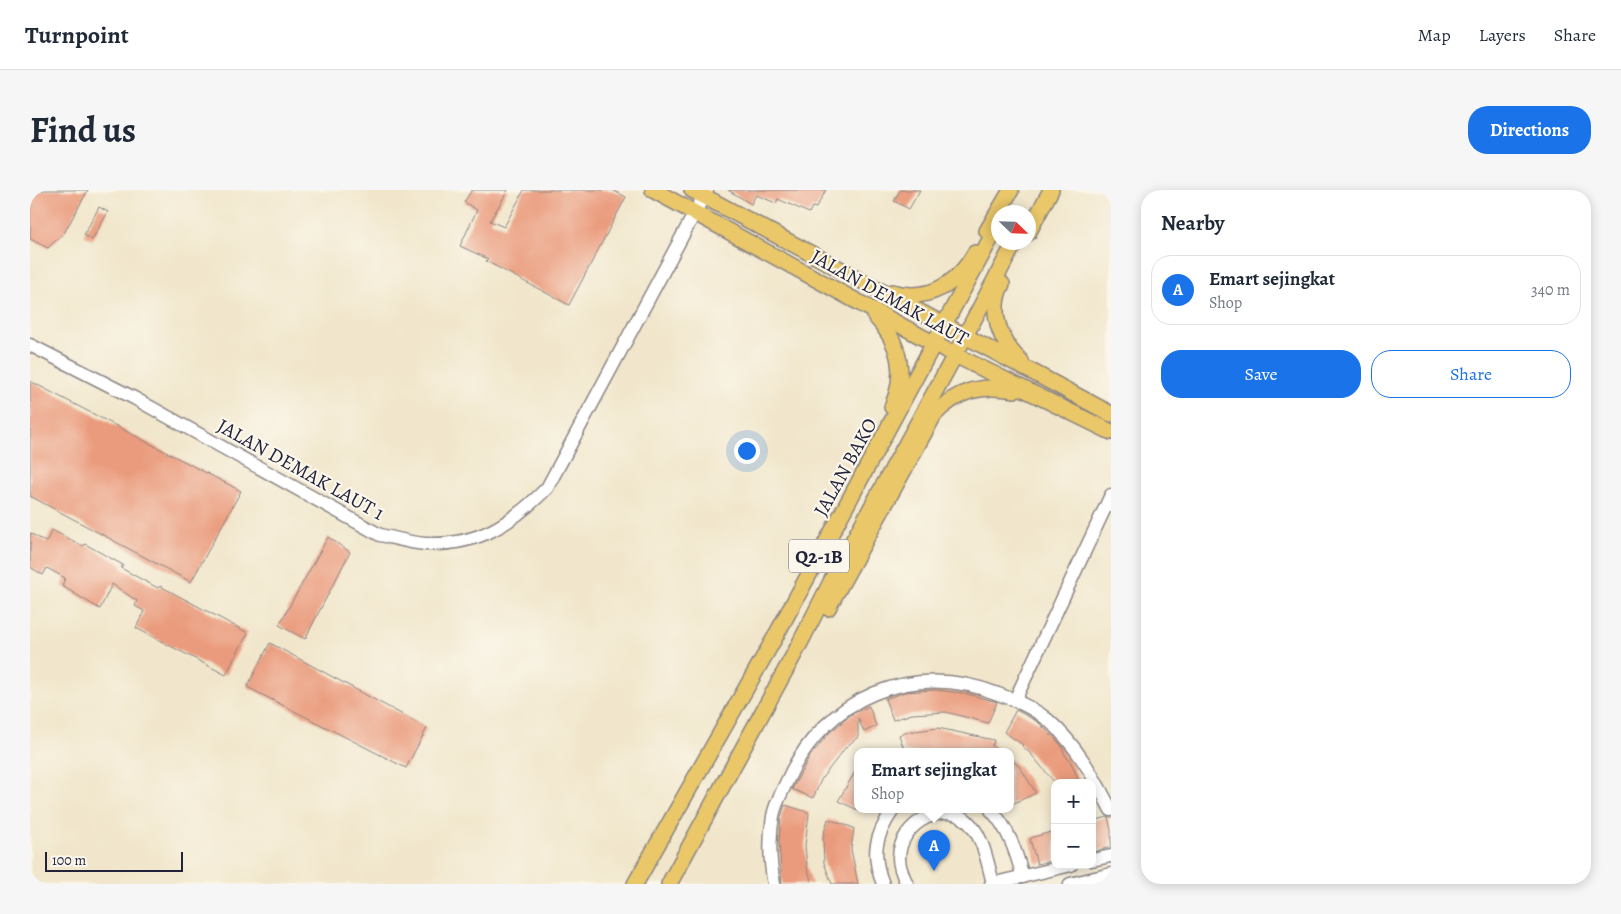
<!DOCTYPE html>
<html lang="en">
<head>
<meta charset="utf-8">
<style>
	body { margin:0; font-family:Alegreya,serif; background:#f6f6f7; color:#1f2937 }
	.controls { position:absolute; right:15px; bottom:15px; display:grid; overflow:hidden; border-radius:10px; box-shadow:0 2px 12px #0003 }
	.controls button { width:45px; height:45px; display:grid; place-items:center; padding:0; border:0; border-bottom:1px solid #e0e1e3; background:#fff; color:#1f2937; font:25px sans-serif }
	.compass { position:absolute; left:961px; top:15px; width:45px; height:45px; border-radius:50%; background:#fff; box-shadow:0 2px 12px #0003; rotate:113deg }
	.scale { position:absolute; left:15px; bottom:12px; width:138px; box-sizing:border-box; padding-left:5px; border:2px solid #22223b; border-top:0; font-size:14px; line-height:18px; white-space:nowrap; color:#22223b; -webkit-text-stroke:4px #fbf7ec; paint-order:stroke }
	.you { position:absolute; left:716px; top:260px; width:18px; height:18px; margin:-12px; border:4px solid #fff; border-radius:50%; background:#1a73e8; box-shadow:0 0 0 8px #1a73e833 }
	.badge { display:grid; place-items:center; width:32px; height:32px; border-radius:50%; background:#1a73e8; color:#fff; font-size:16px; font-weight:700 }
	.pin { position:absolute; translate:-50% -41px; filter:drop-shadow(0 1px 2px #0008) }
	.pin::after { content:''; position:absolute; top:26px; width:18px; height:15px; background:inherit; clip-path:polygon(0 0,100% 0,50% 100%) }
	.popup { position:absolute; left:824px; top:558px; width:160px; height:65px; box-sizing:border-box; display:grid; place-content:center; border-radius:10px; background:#fff; filter:drop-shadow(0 1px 4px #0005); font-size:16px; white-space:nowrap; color:#747a83 }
	.popup b { font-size:19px; color:#1f2937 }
	.popup::after { content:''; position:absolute; left:50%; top:100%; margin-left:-10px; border:10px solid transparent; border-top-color:#fff }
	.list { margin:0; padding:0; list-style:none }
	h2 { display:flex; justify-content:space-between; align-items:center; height:65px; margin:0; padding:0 20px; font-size:21px }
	h2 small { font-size:16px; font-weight:400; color:#747a83 }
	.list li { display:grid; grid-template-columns:32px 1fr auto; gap:15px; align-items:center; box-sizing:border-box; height:70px; margin:0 10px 10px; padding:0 10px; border:1px solid #e0e1e3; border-radius:20px }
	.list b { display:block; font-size:19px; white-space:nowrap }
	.list p { margin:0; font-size:16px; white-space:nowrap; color:#747a83 }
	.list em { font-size:16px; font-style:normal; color:#747a83 }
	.actions { display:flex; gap:10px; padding:15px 20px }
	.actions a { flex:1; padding:11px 0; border:1px solid #1a73e8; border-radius:20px; text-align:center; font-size:18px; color:#1a73e8 }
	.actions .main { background:#1a73e8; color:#fff }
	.map { position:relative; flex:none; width:1081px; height:694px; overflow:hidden; border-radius:20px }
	header { display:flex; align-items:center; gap:30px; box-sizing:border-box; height:70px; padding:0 25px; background:#fff; border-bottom:1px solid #e0e1e3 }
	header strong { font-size:24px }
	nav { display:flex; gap:28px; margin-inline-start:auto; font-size:18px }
	.intro { display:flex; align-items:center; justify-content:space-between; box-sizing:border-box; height:120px; padding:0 30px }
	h1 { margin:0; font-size:35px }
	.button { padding:12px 22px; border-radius:20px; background:#1a73e8; color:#fff; font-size:18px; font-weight:700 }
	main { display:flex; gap:30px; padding:0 30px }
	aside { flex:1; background:#fff; border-radius:20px; box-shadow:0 2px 12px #0003 }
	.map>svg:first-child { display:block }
	.building { fill:#ea9b7d }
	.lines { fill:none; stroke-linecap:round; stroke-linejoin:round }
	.minor-casing { stroke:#8a8483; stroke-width:15 }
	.major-casing { stroke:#8a8483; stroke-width:18 }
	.minor { stroke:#fff; stroke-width:12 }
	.major { stroke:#eac769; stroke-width:15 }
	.labels { text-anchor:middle; stroke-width:4.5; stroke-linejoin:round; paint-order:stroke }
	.shield { fill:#fbf7ec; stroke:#636270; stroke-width:1 }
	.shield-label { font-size:19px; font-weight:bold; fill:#22223b }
	.street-label { font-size:20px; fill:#22223b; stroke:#fbf7ec }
</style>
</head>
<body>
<header>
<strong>Turnpoint</strong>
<nav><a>Map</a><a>Layers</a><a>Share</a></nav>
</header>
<div class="intro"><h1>Find us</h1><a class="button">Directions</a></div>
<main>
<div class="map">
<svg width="1081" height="694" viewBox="0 0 1081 694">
	<rect width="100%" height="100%" fill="#fbf7ec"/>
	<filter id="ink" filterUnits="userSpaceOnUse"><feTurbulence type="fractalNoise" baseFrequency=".02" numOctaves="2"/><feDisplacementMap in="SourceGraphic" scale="10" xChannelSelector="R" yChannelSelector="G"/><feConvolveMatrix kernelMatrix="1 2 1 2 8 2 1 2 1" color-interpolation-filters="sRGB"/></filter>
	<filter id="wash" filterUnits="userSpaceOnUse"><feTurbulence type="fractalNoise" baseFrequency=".0096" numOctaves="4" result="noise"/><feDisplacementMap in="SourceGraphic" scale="20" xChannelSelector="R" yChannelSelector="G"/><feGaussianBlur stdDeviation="1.12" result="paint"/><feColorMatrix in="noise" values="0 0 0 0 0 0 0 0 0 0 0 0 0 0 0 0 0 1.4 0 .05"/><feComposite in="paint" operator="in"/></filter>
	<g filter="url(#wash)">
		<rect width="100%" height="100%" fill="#f1e6cb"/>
		<g id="blocks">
			<g class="building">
				<polygon points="2,0 58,0 34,43 18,58 0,49 0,3"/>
				<polygon points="442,0 478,0 460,31 474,37 494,0 582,0 596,7 539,115 456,71 458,69 430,56 447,20 434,12"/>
				<polygon points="698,0 796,0 786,18 782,17 779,23 748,9 746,13 726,5 721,14"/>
				<polygon points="870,0 890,0 879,19 864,11"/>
				<polygon points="69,17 78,22 62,50 54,45"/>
				<polygon points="0,191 211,301 161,392 0,306"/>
				<polygon points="22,340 53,356 55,354 93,375 91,378 109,388 128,398 130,396 218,443 207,463 196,485 106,438 114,421 105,416 107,411 82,394 70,419 32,396 35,388 17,378 13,385 0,377 0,343 16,352"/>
				<polygon points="298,347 320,362 275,449 249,435"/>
				<polygon points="240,453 397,538 376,578 217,497"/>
				<polygon points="904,500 934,503 967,512 958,533 916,522 882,524 863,530 855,509 875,502"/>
				<polygon points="839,516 846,536 834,542 828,528 828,547 816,557 792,588 783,608 762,599 780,566 799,543 822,524"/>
				<polygon points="986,520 1008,532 1031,555 1035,565 1041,573 1049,591 1042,593 1025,593 1001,564 992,556 993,555 974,542"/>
				<polygon points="908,538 964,550 962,556 971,562 875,562 869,545 878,542"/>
				<polygon points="980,569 990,577 1006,603 980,615"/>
				<polygon points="828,577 828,620 808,611"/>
				<polygon points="755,615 778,622 779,624 775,655 777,677 782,694 752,694 749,652 751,627"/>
				<polygon points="1078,627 1081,640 1081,657 1062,662 1062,631"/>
				<polygon points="798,629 824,638 821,659 828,694 802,694 794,673 793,647"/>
				<polygon points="1025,641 1025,670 1007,674 1000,649 1003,647"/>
			</g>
		</g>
	</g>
	<g filter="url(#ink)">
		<use href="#blocks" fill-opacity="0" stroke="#8a8483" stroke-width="1"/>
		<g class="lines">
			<g class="minor-casing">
				<g id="minor">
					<path d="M 0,155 L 104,208 L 350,345 C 365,348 381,353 395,354 C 448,356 481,334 517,298 L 677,0"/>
					<polyline points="985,510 1081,305"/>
					<path d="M 961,620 C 979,639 986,662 993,687"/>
					<polyline points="1062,670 1081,666"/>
					<path d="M 744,694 C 740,673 739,648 743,626 C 745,614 752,602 757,591 C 794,507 883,470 968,504 C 985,510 1004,518 1018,530 C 1046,554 1064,587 1081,620"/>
					<path d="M 853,694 C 841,664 845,646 863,620"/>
					<path d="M 877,694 C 873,686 869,677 869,668 C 869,632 918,607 941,635 C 954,650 958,675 963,693"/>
					<polyline points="961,694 1041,675"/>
					<polyline points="1040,694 1081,684"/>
				</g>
			</g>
			<g class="major-casing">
				<g id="major">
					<polyline points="623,0 925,165 1081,242"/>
					<polyline points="662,0 1081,224"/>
					<polyline points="957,41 981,0"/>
					<polyline points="998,43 1021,0"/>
					<path d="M 972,94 C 958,120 970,153 991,171"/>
					<path d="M 862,102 C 898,112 927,95 945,63"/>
					<path d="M 845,126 C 870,152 877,184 862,217"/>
					<path d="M 798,418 L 904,225 C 927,200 952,194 984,200"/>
					<polyline points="605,694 744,449 968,35"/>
					<polyline points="639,694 767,459 807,380 925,165 985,52"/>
				</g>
			</g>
			<use href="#minor" class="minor"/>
			<use href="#major" class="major"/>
		</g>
	</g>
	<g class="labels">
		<rect class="shield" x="759" y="349.5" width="60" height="33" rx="4"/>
		<g class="shield-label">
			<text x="789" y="373">Q2-1B</text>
		</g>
		<g class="street-label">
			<text transform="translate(860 107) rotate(29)" y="7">JALAN DEMAK LAUT</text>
			<text transform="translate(815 277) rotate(-61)" y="7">JALAN BAKO</text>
			<text transform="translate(271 279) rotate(29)" y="7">JALAN DEMAK LAUT 1</text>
		</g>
	</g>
</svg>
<div class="controls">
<button>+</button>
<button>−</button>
</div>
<svg class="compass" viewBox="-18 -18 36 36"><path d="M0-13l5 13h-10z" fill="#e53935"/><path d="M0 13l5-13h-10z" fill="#747a83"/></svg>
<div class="scale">100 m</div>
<div class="you"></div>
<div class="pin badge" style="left:904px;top:681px">A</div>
<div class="popup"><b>Emart sejingkat</b>Shop</div>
</div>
<aside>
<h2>Nearby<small></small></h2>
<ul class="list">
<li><span class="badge">A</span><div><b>Emart sejingkat</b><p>Shop</p></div><em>340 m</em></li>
</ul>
<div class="actions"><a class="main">Save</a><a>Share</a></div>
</aside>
</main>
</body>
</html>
